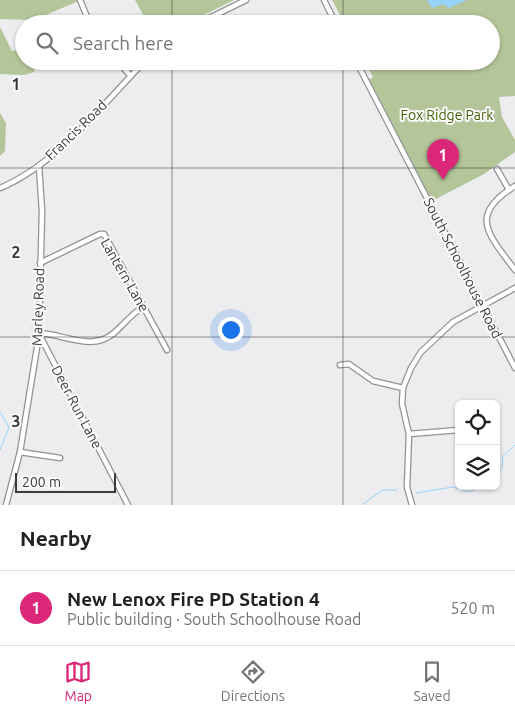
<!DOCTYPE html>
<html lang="en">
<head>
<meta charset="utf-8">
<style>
	body { margin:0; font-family:Ubuntu,sans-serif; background:#f2f2f2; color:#202124 }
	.controls { position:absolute; right:15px; bottom:15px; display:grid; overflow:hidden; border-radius:8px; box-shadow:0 1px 4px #0004 }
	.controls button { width:45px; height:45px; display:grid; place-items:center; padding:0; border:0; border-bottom:1px solid #e0e0e0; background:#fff; color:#202124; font:25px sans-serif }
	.scale { position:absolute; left:15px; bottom:12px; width:101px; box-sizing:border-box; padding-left:5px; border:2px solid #3b3b3d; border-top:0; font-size:14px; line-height:18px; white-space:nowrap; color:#3b3b3d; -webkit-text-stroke:4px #fafafd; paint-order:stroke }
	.you { position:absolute; left:230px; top:329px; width:18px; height:18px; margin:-12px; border:4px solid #fff; border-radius:50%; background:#1a73e8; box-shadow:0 0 0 8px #1a73e833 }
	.badge { display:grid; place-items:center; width:32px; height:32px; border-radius:50%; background:#db2777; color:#fff; font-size:16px; font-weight:700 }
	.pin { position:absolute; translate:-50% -41px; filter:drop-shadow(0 1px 2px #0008) }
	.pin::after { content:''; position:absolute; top:26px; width:18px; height:15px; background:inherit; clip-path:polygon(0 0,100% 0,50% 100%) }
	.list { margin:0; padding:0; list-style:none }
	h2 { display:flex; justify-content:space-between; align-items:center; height:65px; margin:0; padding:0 20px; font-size:21px }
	h2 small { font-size:16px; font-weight:400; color:#757577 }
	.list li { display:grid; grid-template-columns:32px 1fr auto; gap:15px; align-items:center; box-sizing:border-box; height:75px; padding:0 20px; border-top:1px solid #e0e0e0 }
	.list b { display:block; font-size:19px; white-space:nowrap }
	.list p { margin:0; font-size:16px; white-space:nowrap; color:#757577 }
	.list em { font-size:16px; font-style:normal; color:#757577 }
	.icon { flex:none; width:28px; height:28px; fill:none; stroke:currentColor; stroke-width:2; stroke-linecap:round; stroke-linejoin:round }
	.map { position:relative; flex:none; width:515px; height:505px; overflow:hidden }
	.search { position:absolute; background:#fff; box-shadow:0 1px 4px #0004; left:15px; right:15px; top:15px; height:55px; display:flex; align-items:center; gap:12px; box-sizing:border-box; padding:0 18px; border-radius:28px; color:#757577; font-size:19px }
	.sheet { height:140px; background:#fff }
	nav { display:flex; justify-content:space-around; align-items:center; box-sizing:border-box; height:70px; border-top:1px solid #e0e0e0; background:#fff; font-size:14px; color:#757577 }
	nav a { display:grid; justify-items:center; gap:2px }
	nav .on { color:#db2777 }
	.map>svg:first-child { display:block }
	.green { fill:#b4c59a }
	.water { fill:#96d4fa }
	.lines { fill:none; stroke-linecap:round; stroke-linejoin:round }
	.stream { stroke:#96d4fa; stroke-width:1 }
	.minor-casing { stroke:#929295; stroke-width:7 }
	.minor { stroke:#fff; stroke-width:4.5 }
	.grid { fill:none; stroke:#3b3b3d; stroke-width:1; stroke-opacity:0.55 }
	.labels { text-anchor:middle; stroke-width:4; stroke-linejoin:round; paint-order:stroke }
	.park-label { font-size:14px; fill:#496105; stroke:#fafafd }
	.street-label { font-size:14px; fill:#3b3b3d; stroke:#fafafd }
	.grid-label { font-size:16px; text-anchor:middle; font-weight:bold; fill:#3b3b3d; stroke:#fafafd; stroke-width:4; stroke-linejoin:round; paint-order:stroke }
</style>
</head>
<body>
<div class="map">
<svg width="515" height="505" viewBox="0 0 515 505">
	<rect width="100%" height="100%" fill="#ededf0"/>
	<g class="green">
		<polygon points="0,0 81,0 34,20 0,19"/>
		<polygon points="135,0 234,0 186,24 138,24 145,18"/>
		<polygon points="332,0 515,0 515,96 499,97 502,117 515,140 515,152 484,174 432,201 369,80 373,77 364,61 491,61 491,24 345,24"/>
		<polygon points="0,27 12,51 22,49 24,61 29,61 35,72 24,75 0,74"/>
		<polygon points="0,113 6,123 5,151 0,156"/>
	</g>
	<polygon class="water" points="427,0 467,0 449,8 443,4 432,8"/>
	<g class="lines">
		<g class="stream">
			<polyline points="0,412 9,427 0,450"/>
			<polyline points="496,476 502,468 503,456 515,445"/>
			<polyline points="416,493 453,487 469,492 484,486"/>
			<polyline points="362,505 382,490 397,490"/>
		</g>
		<g class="minor-casing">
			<g id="minor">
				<polyline points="80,0 90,24"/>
				<polyline points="324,0 336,24"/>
				<polyline points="197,24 246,0"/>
				<polyline points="117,61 131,76"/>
				<polyline points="356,61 515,368"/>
				<polyline points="497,169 509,190"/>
				<path d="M 515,186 C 467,215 489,235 515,270"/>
				<path d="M 0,188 C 56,165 103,104 145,61"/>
				<polyline points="40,263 100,234 104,234 167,350"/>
				<path d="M 39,333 C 64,334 92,352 114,333 C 123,325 130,316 140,309"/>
				<polyline points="40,336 128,505"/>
				<polyline points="340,365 349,364 373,381 403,388"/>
				<polyline points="409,434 459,430"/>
				<polyline points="20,452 60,458"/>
				<polyline points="6,505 20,452 39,335 42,211 39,166"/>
				<polyline points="412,505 407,487 409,434 402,404 403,388 411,368 421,352 453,322 515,288"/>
			</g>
		</g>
		<use href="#minor" class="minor"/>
	</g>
	<path class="grid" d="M 172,0 L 172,24M 343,0 L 343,24M 172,61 L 172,505M 343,61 L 343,505M 0,168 L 515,168M 0,337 L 515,337"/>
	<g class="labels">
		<g class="park-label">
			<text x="447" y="120">Fox Ridge Park</text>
		</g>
		<g class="street-label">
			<text transform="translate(76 130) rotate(-44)" y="5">Francis Road</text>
			<text transform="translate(463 268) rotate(63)" y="5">South Schoolhouse Road</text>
			<text transform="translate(125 275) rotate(60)" y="5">Lantern Lane</text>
			<text transform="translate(38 307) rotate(-88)" y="5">Marley Road</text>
			<text transform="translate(77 407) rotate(62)" y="5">Deer Run Lane</text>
		</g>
	</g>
	<g class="grid-label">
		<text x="16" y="90">1</text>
		<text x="16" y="258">2</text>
		<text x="16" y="427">3</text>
	</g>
</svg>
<div class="controls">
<button><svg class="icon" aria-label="locate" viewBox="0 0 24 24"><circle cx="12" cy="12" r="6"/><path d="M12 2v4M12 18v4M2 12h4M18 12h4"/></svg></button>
<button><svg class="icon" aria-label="layers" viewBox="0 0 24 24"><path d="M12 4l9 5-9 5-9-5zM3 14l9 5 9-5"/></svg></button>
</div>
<div class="scale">200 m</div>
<div class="you"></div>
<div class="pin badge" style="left:443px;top:180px">1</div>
<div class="search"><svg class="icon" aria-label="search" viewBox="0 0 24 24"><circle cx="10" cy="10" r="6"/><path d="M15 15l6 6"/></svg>Search here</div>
</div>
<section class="sheet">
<h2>Nearby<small></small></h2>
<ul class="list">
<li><span class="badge">1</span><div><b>New Lenox Fire PD Station 4</b><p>Public building · South Schoolhouse Road</p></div><em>520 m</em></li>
</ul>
</section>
<nav>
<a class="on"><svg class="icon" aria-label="map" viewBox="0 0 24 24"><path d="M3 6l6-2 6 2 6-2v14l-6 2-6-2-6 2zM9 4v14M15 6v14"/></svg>Map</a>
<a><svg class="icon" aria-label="directions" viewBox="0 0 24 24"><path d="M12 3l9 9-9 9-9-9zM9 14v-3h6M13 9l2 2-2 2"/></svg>Directions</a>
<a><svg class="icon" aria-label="saved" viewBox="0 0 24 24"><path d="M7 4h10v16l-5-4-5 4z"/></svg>Saved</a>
</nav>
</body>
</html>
